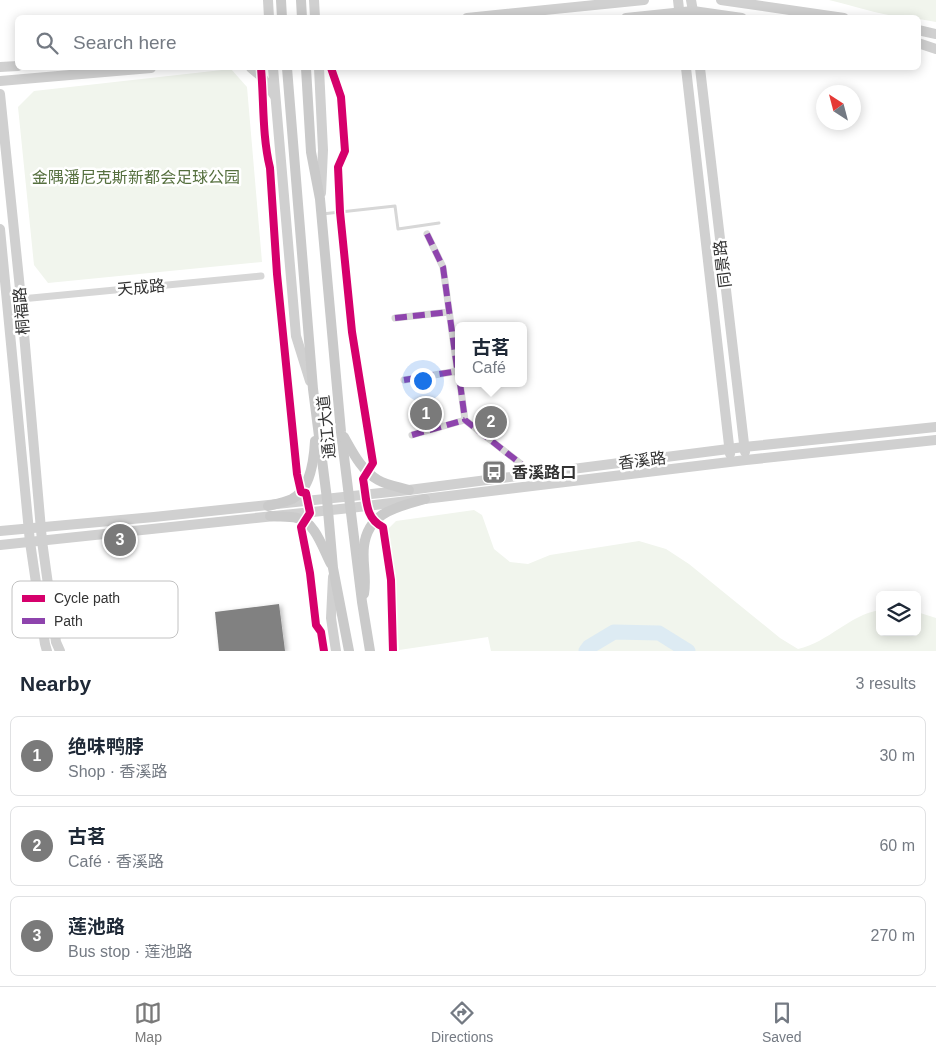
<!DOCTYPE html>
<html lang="en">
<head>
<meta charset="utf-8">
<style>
	body { margin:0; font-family:Arial,"Noto Sans SC",sans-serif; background:#f6f6f7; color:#1f2937 }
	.controls { position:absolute; right:15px; bottom:15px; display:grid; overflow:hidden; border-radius:8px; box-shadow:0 2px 12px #0003 }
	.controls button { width:45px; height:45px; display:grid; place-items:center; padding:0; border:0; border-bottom:1px solid #e0e1e3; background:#fff; color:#1f2937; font:25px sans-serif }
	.compass { position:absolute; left:816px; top:85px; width:45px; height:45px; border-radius:50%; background:#fff; box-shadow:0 2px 12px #0003; rotate:324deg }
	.you { position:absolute; left:422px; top:380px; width:18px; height:18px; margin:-12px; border:4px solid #fff; border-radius:50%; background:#1a73e8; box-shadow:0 0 0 8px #1a73e833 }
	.badge { display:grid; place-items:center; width:32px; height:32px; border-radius:50%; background:#7a7a7a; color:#fff; font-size:16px; font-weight:700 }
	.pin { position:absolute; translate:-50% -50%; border:2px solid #fff; box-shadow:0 1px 5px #0006 }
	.popup { position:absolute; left:455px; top:322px; width:72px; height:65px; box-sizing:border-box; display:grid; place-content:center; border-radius:8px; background:#fff; filter:drop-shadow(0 1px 4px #0005); font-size:16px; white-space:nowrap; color:#747a83 }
	.popup b { font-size:19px; color:#1f2937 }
	.popup::after { content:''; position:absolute; left:50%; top:100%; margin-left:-10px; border:10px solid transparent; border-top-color:#fff }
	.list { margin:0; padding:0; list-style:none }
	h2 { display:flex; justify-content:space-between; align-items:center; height:65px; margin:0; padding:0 20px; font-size:21px }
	h2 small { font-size:16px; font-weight:400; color:#747a83 }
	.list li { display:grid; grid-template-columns:32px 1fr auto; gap:15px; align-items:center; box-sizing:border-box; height:80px; margin:0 10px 10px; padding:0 10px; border:1px solid #e0e1e3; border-radius:8px }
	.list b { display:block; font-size:19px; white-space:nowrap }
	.list p { margin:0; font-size:16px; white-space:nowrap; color:#747a83 }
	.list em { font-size:16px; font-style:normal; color:#747a83 }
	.icon { flex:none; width:28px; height:28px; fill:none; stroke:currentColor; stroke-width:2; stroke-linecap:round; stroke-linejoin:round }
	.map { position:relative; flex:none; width:936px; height:651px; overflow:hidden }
	.search { position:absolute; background:#fff; box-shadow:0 2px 12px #0003; left:15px; right:15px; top:15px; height:55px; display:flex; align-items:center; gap:12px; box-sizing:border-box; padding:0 18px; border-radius:8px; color:#747a83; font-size:19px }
	.sheet { height:335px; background:#fff }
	nav { display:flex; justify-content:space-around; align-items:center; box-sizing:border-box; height:70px; border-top:1px solid #e0e1e3; background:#fff; font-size:14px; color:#747a83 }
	nav a { display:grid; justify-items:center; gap:2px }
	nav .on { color:#7a7a7a }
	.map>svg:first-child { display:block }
	.green { fill:#f1f5ed }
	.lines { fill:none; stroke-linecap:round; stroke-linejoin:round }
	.river { stroke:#ddebf3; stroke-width:15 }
	.building { fill:#818181; filter:url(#shadow) }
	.lane { stroke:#d7d7d7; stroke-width:3 }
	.street { stroke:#d7d7d7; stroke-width:7 }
	.secondary { stroke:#d0d0d0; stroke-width:10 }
	.primary { stroke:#cacaca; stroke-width:10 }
	.quiet { stroke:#8e44ad; stroke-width:6; stroke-dasharray:12 6; stroke-linecap:butt }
	.cycleway-casing { stroke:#fff; stroke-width:11 }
	.cycleway { stroke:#d6006c; stroke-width:8 }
	.labels { text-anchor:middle; stroke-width:5; stroke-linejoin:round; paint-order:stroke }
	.park-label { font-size:16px; fill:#56703f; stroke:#fff }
	.street-label { font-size:16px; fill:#333; stroke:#fff }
	.poi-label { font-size:16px; font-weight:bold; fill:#333; stroke:#fff; text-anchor:start }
	.key { fill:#fff; stroke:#c2c2c2; stroke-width:1 }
	.key-label { font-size:14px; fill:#333 }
</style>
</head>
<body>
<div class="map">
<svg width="936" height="651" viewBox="0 0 936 651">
	<defs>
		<filter id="shadow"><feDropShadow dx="2.5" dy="1.5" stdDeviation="2.5" flood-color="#0004"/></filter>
	</defs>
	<rect width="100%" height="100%" fill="#fff"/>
	<g class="green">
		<path d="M 829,0 L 936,0 L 936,22 L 919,19 L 918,18 C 889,18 858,7 829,0 Z"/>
		<polygon points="231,69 247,87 262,262 48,283 34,265 18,107 34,91"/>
		<path d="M 474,510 L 482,515 L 494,549 L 510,562 L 528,564 L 550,555 L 639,541 L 666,549 L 689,564 L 780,638 L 798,649 C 829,642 849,615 880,610 L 880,632 L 917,632 L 917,612 L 936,618 L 936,651 L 491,651 L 488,637 L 399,650 L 397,626 L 396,581 L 386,531 L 396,521 Z"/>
	</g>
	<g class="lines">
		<polyline class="river" points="586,651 589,647 614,632 659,633 688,651"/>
	</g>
	<polygon class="building" points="279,604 285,651 219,651 215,612"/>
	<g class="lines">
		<polyline class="lane" points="322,214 395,206 398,229 439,223"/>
		<g class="street">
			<polyline points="427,234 443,267 458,375"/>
			<polyline points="21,299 261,276"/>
			<polyline points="395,318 449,312"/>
			<polyline points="404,380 458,371"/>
			<polyline points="460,383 465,420 521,464"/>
			<polyline points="412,435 465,420"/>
		</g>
		<g class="secondary">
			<polyline points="268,0 269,18"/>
			<polyline points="314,0 315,18"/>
			<polyline points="678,0 680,18"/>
			<polyline points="691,0 694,17"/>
			<polyline points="721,0 844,18"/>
			<polyline points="467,18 644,0"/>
			<polyline points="626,18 693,11 742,18"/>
			<polyline points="918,30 936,34"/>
			<polyline points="918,43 936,49"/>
			<polyline points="0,67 18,66"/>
			<polyline points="251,68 262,77 274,95"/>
			<polyline points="273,68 296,336 310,381"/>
			<polyline points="319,68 323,150 321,193"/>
			<polyline points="686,68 730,454"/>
			<polyline points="700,68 745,452"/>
			<polyline points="0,81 151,68"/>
			<polyline points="0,94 21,299 42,541 56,642 60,651"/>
			<polyline points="0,229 30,542 45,644 47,651"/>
			<polyline points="0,531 154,517 409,490 744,447 936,427"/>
			<polyline points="0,545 350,508 746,460 936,440"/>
			<polyline points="333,577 331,618 336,651"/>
		</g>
		<g class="primary">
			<polyline points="281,0 282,18"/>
			<polyline points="301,0 302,18"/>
			<polyline points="287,68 313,389 327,499 333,568 349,651"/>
			<polyline points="306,68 311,152 320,199 341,432 362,602 370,651"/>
			<path d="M 344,437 C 353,453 362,471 378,480 C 387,485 399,487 409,490"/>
			<path d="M 268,506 C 276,504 285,502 292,499 C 311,489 314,459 315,441"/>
			<path d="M 270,516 C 278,517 288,516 297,518 C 315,521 323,549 331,564"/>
			<path d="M 364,594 C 367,577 362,563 364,546 C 368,512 397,507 425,499"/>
		</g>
		<g class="quiet">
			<polyline points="427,234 443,267 458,375"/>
			<polyline points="395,318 449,312"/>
			<polyline points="404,380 458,371"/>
			<polyline points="460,383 465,420 521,464"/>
			<polyline points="412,435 465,420"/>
		</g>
		<g class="cycleway-casing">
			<g id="cycleway">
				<path d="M 261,68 C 264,101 262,135 270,168 L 277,274 L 297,474 L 301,492 L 306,493 L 310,513 L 301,527 L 310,573 L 316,625 L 321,632 L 324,651"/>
				<path d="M 331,68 L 341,97 L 345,151 L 338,167 L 340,212 L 352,332 L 373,463 L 363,479 C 367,498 364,518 383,527 L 391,580 L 393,651"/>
			</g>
		</g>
		<use href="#cycleway" class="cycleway"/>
	</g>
	<defs>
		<g id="bus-square" transform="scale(1.25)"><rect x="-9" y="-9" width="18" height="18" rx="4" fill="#7a7a7a" stroke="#fff"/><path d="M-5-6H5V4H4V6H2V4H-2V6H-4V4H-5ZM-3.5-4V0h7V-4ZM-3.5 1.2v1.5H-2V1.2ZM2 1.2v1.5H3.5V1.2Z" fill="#fff"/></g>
	</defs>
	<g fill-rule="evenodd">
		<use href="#bus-square" x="494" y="472"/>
	</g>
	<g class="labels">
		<g class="park-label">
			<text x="136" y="183">金隅潘尼克斯新都会足球公园</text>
		</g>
		<g class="street-label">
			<text transform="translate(722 264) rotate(-97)" y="6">同景路</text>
			<text transform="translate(141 287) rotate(-5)" y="6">天成路</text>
			<text transform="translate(21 311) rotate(-95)" y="6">桐福路</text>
			<text transform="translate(326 427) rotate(-96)" y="6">通江大道</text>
			<text transform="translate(642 460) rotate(-7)" y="6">香溪路</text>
		</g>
		<g class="poi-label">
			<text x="512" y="478">香溪路口</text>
		</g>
	</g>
	<rect x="12" y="581" width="166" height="57" rx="8" class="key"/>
	<rect x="22" y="595" width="23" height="7" fill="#d6006c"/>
	<rect x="22" y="618" width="23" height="6" fill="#8e44ad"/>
	<g class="key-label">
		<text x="54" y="603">Cycle path</text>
		<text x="54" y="626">Path</text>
	</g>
</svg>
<div class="controls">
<button><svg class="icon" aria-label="layers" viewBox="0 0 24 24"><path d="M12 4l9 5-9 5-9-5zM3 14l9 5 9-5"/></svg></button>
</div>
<svg class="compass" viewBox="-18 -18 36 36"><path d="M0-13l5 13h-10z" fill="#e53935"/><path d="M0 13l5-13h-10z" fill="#747a83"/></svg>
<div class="you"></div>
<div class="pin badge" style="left:426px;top:414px">1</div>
<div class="pin badge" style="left:491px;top:422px">2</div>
<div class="popup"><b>古茗</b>Café</div>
<div class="pin badge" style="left:120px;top:540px">3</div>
<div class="search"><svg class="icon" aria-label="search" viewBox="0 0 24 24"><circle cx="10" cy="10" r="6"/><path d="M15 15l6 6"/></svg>Search here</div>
</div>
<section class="sheet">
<h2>Nearby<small>3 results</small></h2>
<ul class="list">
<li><span class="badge">1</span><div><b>绝味鸭脖</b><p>Shop · 香溪路</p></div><em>30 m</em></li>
<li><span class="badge">2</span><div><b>古茗</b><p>Café · 香溪路</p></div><em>60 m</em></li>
<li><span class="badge">3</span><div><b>莲池路</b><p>Bus stop · 莲池路</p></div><em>270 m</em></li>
</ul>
</section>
<nav>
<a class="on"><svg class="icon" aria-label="map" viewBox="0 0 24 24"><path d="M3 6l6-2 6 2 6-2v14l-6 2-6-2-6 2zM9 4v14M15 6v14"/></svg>Map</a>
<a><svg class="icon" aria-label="directions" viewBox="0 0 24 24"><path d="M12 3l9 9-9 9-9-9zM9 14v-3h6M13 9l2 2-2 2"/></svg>Directions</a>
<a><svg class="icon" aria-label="saved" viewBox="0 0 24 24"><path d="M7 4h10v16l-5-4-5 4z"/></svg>Saved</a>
</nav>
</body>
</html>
